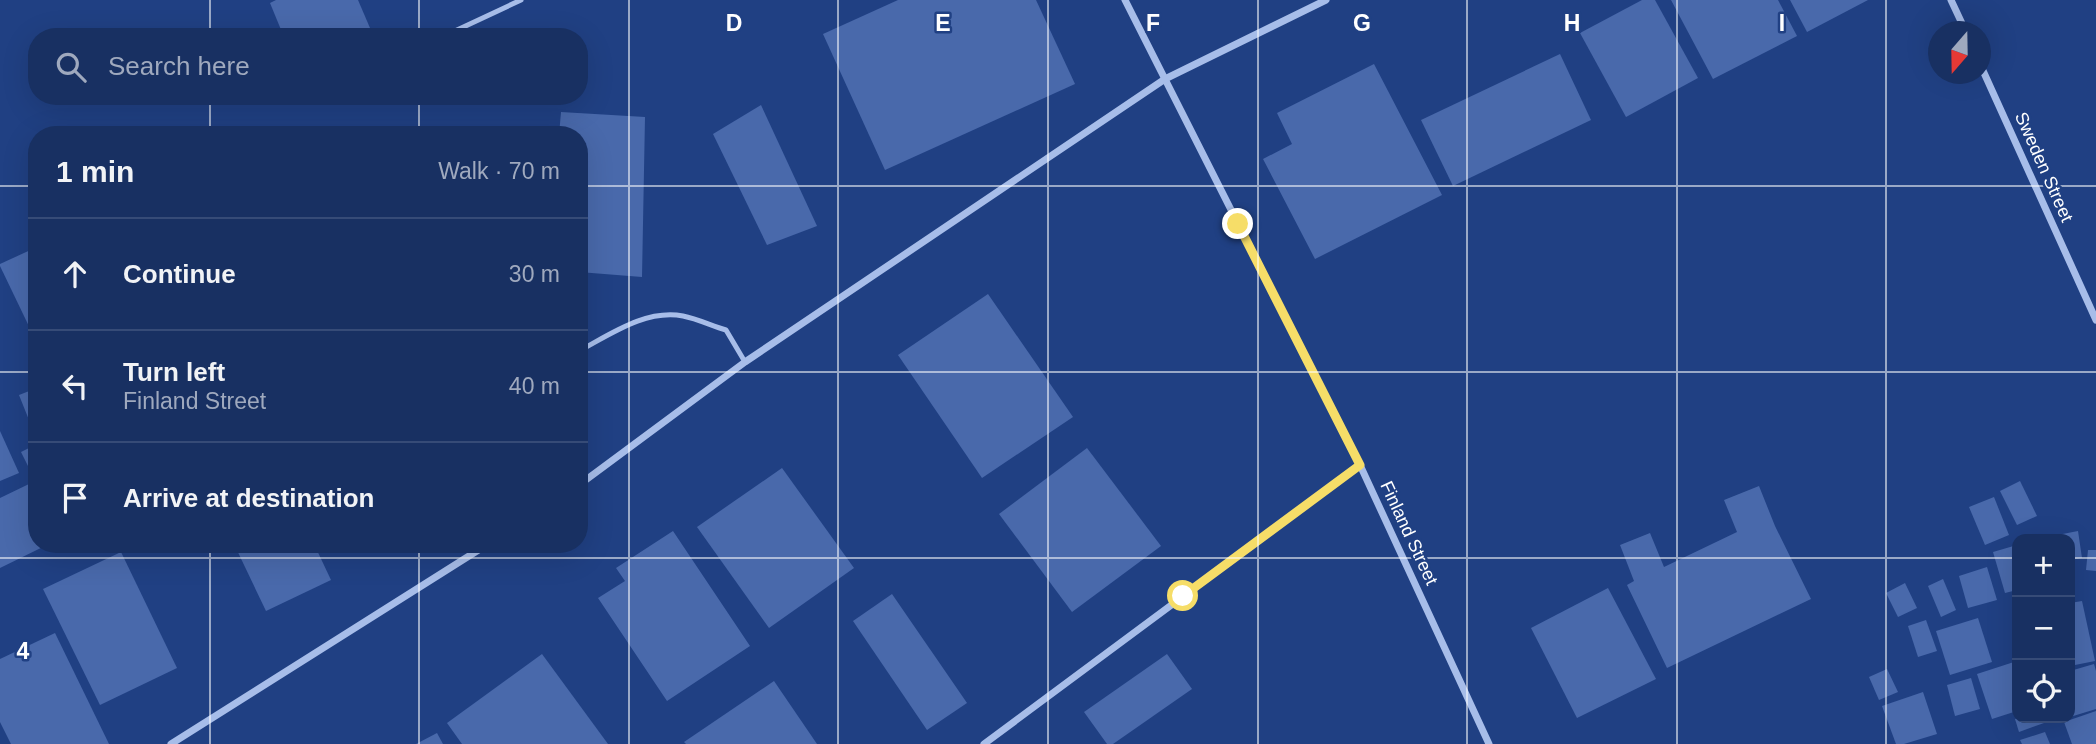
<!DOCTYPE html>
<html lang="en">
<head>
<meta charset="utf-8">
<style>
	body { margin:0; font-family:Helvetica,sans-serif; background:#253c6b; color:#f1f3f6 }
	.controls { position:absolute; right:21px; bottom:21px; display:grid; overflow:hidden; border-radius:14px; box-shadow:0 7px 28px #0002 }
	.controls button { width:63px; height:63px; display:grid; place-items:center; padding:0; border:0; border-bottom:2px solid #364b77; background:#183062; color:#f1f3f6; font:35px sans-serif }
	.compass { position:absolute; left:1928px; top:21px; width:63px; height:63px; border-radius:50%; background:#183062; box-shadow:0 7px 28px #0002; rotate:200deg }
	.stop { position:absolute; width:21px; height:21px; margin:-16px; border:5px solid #f6dd68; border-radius:50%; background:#fff }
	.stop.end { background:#f6dd68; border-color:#fff; box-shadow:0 2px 7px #0008 }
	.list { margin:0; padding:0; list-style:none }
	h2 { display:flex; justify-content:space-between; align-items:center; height:91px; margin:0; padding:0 28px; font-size:30px }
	h2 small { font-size:23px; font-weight:400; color:#9fa9be }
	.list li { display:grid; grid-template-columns:46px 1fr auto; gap:21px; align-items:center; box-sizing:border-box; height:112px; padding:0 28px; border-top:2px solid #364b77 }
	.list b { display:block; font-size:26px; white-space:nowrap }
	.list p { margin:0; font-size:23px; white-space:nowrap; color:#9fa9be }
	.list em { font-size:23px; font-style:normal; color:#9fa9be }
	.icon { flex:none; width:38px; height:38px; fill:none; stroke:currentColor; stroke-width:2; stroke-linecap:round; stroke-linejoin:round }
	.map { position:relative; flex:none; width:2096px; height:744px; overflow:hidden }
	.search { position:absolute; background:#183062; box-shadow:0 7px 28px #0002; left:28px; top:28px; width:560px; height:77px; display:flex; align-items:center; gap:18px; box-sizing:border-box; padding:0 24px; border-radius:28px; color:#9fa9be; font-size:26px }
	.panel { position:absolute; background:#183062; box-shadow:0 7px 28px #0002; left:28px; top:126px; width:560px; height:427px; border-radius:28px }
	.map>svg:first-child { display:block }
	.building { fill:#4969ab }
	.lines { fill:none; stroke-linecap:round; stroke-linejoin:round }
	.lane { stroke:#a7bde9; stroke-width:5 }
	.street { stroke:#a7bde9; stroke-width:7 }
	.route { stroke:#f6dd68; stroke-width:9 }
	.grid { fill:none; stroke:#fff; stroke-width:2; stroke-opacity:0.55 }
	.labels { text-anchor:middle; stroke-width:5; stroke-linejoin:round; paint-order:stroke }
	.street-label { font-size:18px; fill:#fff; stroke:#204083 }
	.grid-label { font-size:23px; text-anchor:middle; font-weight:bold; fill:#fff; stroke:#204083; stroke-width:5; stroke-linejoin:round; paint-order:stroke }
</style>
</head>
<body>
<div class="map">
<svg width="2096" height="744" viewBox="0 0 2096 744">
	<rect width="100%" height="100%" fill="#204083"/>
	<g class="building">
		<polygon points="276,0 358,0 373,35 284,37 270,3"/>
		<polygon points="898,0 1036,0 1075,84 885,170 823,34"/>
		<polygon points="1642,0 1655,0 1698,78 1626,117 1580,33"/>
		<polygon points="1671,0 1778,0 1797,36 1713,79"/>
		<polygon points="1790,0 1868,0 1807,32"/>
		<polygon points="1560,54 1591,120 1453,186 1421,120"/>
		<polygon points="1374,64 1442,195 1315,259 1263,159 1292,144 1277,113"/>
		<polygon points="761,105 817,226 767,245 713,134"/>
		<polygon points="561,112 645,117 642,277 579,272 579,135 559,135"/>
		<polygon points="37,247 37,343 0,266 0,264"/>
		<polygon points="988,294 1073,417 982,478 898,355"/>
		<polygon points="37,388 37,429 33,430 19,395"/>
		<polygon points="0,431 19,473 0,481"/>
		<polygon points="37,444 37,484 21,452"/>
		<polygon points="1087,448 1161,546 1072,612 999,514"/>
		<polygon points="782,468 854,568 769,628 697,527"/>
		<polygon points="2020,481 2037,516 2017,525 2000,491"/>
		<polygon points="29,484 37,500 37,544 49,544 0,568 0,498"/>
		<polygon points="1759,486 1775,526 1811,599 1667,668 1627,585 1634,581 1620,545 1650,533 1664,567 1737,532 1724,500"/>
		<polygon points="1994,497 2009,535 1985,545 1969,507"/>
		<polygon points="673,531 750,646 667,701 598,598 625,581 616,568"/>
		<polygon points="2078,531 2082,558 2070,560 2070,539 2037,539"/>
		<polygon points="234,544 314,544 331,580 266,611"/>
		<polygon points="2017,545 2017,590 2005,593 1993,552"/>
		<polygon points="2088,550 2096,550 2096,571 2086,570"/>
		<polygon points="121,552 177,668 100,705 43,589"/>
		<polygon points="1987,567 1997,600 1968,608 1959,576"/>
		<polygon points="1943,579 1956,610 1941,617 1928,586"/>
		<polygon points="1905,583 1917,608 1898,617 1886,593"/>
		<polygon points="1608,588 1656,679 1577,718 1531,628"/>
		<polygon points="892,594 967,703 927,730 853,621"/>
		<polygon points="2082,601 2095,661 2070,666 2070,603"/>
		<polygon points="1978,618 1992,662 1950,675 1936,631"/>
		<polygon points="1926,620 1937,651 1918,657 1908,626"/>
		<polygon points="55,633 109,744 11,744 0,722 0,659"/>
		<polygon points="542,654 608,744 462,744 447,723"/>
		<polygon points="1167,654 1192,689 1113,744 1107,744 1084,712"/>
		<polygon points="2017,661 2017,711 1992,719 1977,674"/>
		<polygon points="2094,664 2096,671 2096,709 2070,717 2070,671"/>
		<polygon points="1887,669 1898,692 1879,700 1869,677"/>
		<polygon points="1971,678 1980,709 1955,716 1947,685"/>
		<polygon points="774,681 817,744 686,744 684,742"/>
		<polygon points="1923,692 1937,734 1904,744 1896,744 1882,706"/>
		<polygon points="2096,711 2096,744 2072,744 2064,722"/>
		<polygon points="2018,718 2042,718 2044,723 2019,732 2015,719"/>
		<polygon points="2045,732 2050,744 2022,744 2020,740"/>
		<polygon points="437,733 443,744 416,744"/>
	</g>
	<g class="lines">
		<g class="lane">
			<polyline points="442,37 521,0"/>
			<polyline points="309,99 315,96"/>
			<path d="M 579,351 C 611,334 646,309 683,316 C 698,319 712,326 726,330 L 745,362"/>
		</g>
		<g class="street">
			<polyline points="1125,0 1360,465 1489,744"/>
			<polyline points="1951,0 1966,32"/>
			<polyline points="1980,64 2096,320"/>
			<polyline points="579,485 745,362 1165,79 1326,0"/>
			<polyline points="171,744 488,544"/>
			<polyline points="984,744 1360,465"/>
		</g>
	</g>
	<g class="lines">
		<polyline class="route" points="1183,596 1360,465 1238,224"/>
	</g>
	<path class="grid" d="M 210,0 L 210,37M 419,0 L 419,37M 629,0 L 629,744M 838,0 L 838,744M 1048,0 L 1048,744M 1258,0 L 1258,744M 1467,0 L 1467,744M 1677,0 L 1677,744M 1886,0 L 1886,744M 210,96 L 210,135M 419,96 L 419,135M 0,186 L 37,186M 579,186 L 2096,186M 0,372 L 37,372M 579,372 L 2096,372M 210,544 L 210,744M 419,544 L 419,744M 0,558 L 2017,558M 2070,558 L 2096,558"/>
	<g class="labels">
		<g class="street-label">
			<text transform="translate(2044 167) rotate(66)" y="6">Sweden Street</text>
			<text transform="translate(1409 533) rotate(65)" y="6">Finland Street</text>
		</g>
	</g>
	<g class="grid-label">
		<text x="734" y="31">D</text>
		<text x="943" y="31">E</text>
		<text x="1153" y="31">F</text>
		<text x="1362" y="31">G</text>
		<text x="1572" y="31">H</text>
		<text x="1782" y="31">I</text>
		<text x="23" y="659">4</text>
	</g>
</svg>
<div class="controls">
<button>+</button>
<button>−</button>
<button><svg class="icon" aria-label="locate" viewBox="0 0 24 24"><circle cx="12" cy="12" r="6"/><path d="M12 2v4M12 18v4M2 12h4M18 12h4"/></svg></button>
</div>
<svg class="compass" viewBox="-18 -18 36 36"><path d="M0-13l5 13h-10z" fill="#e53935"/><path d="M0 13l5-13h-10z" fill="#9fa9be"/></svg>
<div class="stop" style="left:1183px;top:596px"></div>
<div class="stop end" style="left:1238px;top:224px"></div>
<div class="search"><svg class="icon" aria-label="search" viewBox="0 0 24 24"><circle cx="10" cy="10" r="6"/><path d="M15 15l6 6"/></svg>Search here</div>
<section class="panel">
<h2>1 min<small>Walk · 70 m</small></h2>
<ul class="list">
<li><svg class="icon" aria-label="ahead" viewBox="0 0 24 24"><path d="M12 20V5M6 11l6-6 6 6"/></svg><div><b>Continue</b></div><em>30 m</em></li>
<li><svg class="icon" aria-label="left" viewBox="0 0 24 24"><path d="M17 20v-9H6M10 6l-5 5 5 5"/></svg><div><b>Turn left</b><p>Finland Street</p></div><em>40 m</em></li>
<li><svg class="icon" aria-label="arrive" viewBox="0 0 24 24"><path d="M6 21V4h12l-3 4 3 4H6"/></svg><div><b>Arrive at destination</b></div></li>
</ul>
</section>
</div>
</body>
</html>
